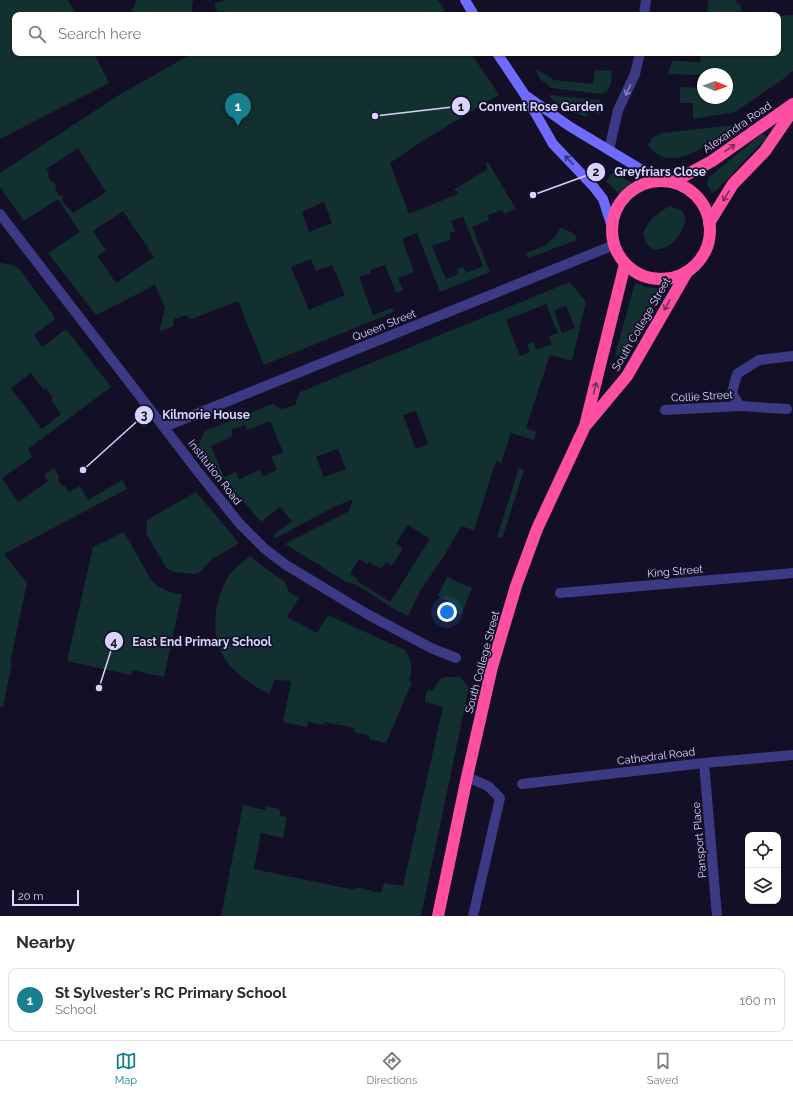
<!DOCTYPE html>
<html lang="en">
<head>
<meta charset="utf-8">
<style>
	body { margin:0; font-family:Raleway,sans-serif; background:#f2f2f3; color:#2b2b33 }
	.controls { position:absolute; right:12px; bottom:12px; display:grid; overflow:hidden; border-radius:8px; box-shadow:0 1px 3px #0004 }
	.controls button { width:36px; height:36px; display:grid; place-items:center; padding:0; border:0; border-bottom:1px solid #e1e1e2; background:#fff; color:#2b2b33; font:20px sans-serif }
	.compass { position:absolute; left:697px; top:68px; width:36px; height:36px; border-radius:50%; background:#fff; box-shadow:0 1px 3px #0004; rotate:91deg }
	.scale { position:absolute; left:12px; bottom:10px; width:67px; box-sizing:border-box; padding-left:4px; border:2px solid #d9d4ff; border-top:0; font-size:11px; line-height:14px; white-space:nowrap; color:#d9d4ff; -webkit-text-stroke:3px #130f26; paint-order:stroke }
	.you { position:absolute; left:447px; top:612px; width:14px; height:14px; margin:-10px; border:3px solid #fff; border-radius:50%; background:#1a73e8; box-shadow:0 0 0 6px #1a73e833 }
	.badge { display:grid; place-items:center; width:26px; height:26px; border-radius:50%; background:#187f8f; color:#fff; font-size:13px; font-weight:700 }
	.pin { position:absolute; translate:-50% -33px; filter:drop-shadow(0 1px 2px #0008) }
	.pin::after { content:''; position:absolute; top:21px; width:14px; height:12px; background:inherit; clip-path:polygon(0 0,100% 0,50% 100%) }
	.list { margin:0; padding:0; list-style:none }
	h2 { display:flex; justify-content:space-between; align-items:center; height:52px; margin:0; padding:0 16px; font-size:17px }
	h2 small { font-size:13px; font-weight:400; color:#7c7c81 }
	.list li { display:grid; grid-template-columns:26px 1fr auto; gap:12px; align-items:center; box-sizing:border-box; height:64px; margin:0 8px 8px; padding:0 8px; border:1px solid #e1e1e2; border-radius:8px }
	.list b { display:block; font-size:15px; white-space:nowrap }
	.list p { margin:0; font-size:13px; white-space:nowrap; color:#7c7c81 }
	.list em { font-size:13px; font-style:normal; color:#7c7c81 }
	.icon { flex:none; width:22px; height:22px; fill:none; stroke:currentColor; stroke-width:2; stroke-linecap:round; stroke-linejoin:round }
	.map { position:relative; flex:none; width:793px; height:916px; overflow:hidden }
	.search { position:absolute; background:#fff; box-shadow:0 1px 3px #0004; left:12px; right:12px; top:12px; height:44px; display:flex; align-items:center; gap:10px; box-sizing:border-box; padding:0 14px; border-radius:8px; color:#7c7c81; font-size:15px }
	.sheet { height:124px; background:#fff }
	nav { display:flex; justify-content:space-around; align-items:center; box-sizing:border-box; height:56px; border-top:1px solid #e1e1e2; background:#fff; font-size:11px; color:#7c7c81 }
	nav a { display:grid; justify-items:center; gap:2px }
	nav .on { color:#187f8f }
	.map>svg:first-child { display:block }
	.green { fill:#12302f; fill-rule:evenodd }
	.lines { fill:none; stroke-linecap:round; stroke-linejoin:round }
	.street { stroke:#3d3a85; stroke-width:10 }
	.secondary { stroke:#6f6bff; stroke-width:10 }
	.highway { stroke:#ff4fa3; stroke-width:12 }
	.oneway { stroke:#837fbc }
	.oneway2 { stroke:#7d2c5e }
	.oneway3 { stroke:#38347d }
	.labels { text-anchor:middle; stroke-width:3.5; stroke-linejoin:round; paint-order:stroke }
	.street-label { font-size:11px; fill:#d9d4ff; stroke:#130f26 }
	.leader { fill:none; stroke:#d9d4ff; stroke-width:1.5 }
	.callout-dot { fill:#d9d4ff; stroke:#130f26; stroke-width:1.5 }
	.mark-label { font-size:12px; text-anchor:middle; font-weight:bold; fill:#111 }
	.callout-label { font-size:12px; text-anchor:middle; font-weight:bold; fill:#d9d4ff; stroke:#130f26; stroke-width:3.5; stroke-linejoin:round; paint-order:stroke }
</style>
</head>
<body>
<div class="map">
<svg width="793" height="916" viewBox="0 0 793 916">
	<rect width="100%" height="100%" fill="#130f26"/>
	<g class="green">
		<polygon points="0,0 68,0 76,15 15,15 15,53 94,53 109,83 0,139"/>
		<polygon points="135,0 193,0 191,15 129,15 136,2"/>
		<polygon points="225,0 438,0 447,15 219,15 214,4"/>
		<polygon points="708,0 736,0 737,4 740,3 742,15 707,15"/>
		<path d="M 793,15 L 793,71 L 782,80 L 735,112 L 693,119 L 693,103 L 680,103 L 680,87 L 702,88 L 703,75 L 668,74 L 672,61 L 700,62 L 701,53 L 778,53 L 778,16 ZM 703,74 L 727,74 L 727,98 L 703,98 Z"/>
		<path d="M 193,53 L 471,53 L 499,95 L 424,140 L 390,163 L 409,214 L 458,194 L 457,191 L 453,190 L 488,169 L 485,163 L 488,162 L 516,209 L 504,214 L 502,210 L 488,215 L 489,220 L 472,227 L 490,272 L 440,292 L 417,233 L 402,239 L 414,272 L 398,278 L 403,290 L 396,293 L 385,265 L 370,270 L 371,273 L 359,277 L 373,315 L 392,308 L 394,312 L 264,365 L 238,301 L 192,319 L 186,315 L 174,319 L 173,326 L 159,332 L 165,308 L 155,285 L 96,315 L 48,253 L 80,232 L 58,199 L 24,221 L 0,187 L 0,173 L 119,95 ZM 78,148 L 106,192 L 73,213 L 62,201 L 63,197 L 62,195 L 59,196 L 55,188 L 57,187 L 54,182 L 51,182 L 48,177 L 49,173 L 46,169 ZM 324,202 L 332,223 L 309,232 L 302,212 ZM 123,211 L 154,257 L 116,283 L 97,256 L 106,251 L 93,231 ZM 463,217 L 483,266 L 466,273 L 463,267 L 457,269 L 458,274 L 446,279 L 432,246 L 451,239 L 449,233 L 455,231 L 451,221 ZM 311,259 L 316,271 L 332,265 L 345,295 L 309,310 L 291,267 Z"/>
		<path d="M 536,69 L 554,80 L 593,84 L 595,70 L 612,71 C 611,81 612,92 601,94 L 552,88 L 540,79 Z"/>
		<path d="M 548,95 L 599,100 L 603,103 L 604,105 L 600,115 L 589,111 L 586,117 C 571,112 559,106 548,95 Z"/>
		<path d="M 735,125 C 713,141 671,178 648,145 L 652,138 L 662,133 Z"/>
		<polygon points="763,133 767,137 716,191 712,192 707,184 708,178"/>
		<polygon points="613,172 632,183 630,187 620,195 606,181"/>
		<path d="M 669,206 L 682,210 L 686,221 C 679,237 672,251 652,249 L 646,243 L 643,233 L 651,219 Z"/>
		<path d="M 561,227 L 575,234 L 577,240 L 528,258 L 526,253 C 543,247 552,244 561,227 Z"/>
		<path d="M 0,263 L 13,265 L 20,270 L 54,316 L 54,320 L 34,335 L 42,347 L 66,329 L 111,387 L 28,449 L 32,457 L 2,478 L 18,502 L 48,481 L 44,475 L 54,468 L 59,476 L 58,479 L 61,485 L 65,486 L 69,492 L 80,486 L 88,500 L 122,480 L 127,489 L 4,554 L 27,583 L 10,663 L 12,663 L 3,707 L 0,706 ZM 31,373 L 44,390 L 46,388 L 53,398 L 51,400 L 61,414 L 42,429 L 11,388 Z"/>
		<path d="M 570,282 L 586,302 L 572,361 L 550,355 L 526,428 L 536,432 L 534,440 L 511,433 L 501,463 L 496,461 L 474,530 L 461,526 L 444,556 L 420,591 L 408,616 L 394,609 L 355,584 L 346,582 L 285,544 L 349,511 L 353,499 L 334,507 L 276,538 L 273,535 L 292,521 L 280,507 L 261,522 L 198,448 L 201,439 L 205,431 L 272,404 L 282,409 L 295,405 L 300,392 ZM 546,304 L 558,333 L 549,336 L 552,344 L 536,350 L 533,342 L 527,344 L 530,352 L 520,356 L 506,320 ZM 566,305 L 575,328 L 562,333 L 554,311 ZM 416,411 L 428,444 L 416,449 L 403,415 ZM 270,421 L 283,452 L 271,457 L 277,470 L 263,476 L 260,470 L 239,479 L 236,472 L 224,477 L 211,446 L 233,436 L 231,430 L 245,425 L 248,430 ZM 338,449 L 346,469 L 324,477 L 316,457 ZM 408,525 L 430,539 L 390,602 L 357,581 L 358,579 L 350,574 L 359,559 L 367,564 L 369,562 L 381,569 L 386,562 L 392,566 L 403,548 L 396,543 Z"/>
		<polygon points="635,283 646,287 660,289 624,359 615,355"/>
		<polygon points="519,468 524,470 502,539 497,537"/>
		<polygon points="196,492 239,543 211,560 200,572 195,574 175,572 167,569 146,533 147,520"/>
		<path d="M 124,532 L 151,580 C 159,589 170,593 182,594 L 164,677 L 132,670 L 131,675 L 67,661 L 93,547 Z"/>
		<path d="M 250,556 L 262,566 L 285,582 L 289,592 L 299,598 L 287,617 L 317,633 L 328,615 L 405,650 C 412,661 413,669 409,681 L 412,682 L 386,743 L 369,739 L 369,735 L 354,732 L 354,728 L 325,722 L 324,725 L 308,722 L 307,727 L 283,722 L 291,681 L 275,680 L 269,694 C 256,687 242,679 231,667 C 209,643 212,604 228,577 C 233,569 243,562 250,556 Z"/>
		<polygon points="447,577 472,588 461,615 455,613 452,619 447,616 448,614 443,612 448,601 438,596"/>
		<polygon points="446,677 460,677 469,687 421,916 221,916 243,805 265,810 266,806 279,809 281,816 287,817 283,838 261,833 254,869 355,890 356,887 381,893 384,883 403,886 443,707 425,702 425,696 429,689 432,691 440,679"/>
	</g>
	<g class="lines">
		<g class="street">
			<polyline points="644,15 646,0"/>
			<polyline points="609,150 618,110 635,74 640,53"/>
			<polyline points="0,214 199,473 239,523 265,549 286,565 367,614 431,648 456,658"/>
			<polyline points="740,406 787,409"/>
			<polyline points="665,410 740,406 732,393 737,374 759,360 793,356"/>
			<polyline points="164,427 614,245"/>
			<polyline points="560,593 793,573"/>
			<polyline points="704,763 717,916"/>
			<polyline points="467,777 488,786 500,798 473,916"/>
			<polyline points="522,784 704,763 793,755"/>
		</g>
		<g class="secondary">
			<polyline points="465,0 474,15"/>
			<polyline points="497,53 525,95 553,144 593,186 603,199 612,227"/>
			<polyline points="528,97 569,126 657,179"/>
		</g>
		<g class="highway">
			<circle cx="661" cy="230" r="49"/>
			<polyline points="673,182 712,161 793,104"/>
			<polyline points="709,223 733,184 765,151 793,110"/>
			<polyline points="587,424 627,376 687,272"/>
			<polyline points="438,916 467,777 492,667 516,586 537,529 585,426 625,264"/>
		</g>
	</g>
	<defs><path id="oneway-shaft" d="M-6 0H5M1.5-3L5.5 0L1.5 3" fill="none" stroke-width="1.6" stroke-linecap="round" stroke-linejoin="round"/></defs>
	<use class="oneway" href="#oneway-shaft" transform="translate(628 90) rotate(116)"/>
	<g class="oneway2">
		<use href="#oneway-shaft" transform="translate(730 148) rotate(-35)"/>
		<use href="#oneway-shaft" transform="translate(726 196) rotate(122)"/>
		<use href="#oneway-shaft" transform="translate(667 305) rotate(119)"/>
		<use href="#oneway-shaft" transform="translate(595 388) rotate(-76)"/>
	</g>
	<use class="oneway3" href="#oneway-shaft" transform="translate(569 160) rotate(-133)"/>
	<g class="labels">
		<g class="street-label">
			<text transform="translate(737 127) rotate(-35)" y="4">Alexandra Road</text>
			<text transform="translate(641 324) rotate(-60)" y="4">South College Street</text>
			<text transform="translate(384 325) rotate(-22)" y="4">Queen Street</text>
			<text transform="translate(702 396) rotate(-3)" y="4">Collie Street</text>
			<text transform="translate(215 472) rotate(52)" y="4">Institution Road</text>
			<text transform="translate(675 571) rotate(-5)" y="4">King Street</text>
			<text transform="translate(482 662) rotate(-75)" y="4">South College Street</text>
			<text transform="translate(656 756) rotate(-7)" y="4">Cathedral Road</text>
			<text transform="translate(699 840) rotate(-95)" y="4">Pansport Place</text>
		</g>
	</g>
	<path class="leader" d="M375 116L461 106M533 195L596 172M83 470L144 415M99 688L114 641"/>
	<g class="callout-dot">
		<circle cx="375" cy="116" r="4"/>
		<circle cx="533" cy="195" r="4"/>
		<circle cx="83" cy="470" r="4"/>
		<circle cx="99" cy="688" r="4"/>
		<circle cx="461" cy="106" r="10"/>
		<circle cx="596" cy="172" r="10"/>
		<circle cx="144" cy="415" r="10"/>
		<circle cx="114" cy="641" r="10"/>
	</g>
	<g class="mark-label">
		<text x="461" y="111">1</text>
		<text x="596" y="176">2</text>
		<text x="144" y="419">3</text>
		<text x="114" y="646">4</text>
	</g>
	<g class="callout-label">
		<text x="541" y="111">Convent Rose Garden</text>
		<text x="660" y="176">Greyfriars Close</text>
		<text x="206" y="419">Kilmorie House</text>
		<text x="202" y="646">East End Primary School</text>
	</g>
</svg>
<div class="controls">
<button><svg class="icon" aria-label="locate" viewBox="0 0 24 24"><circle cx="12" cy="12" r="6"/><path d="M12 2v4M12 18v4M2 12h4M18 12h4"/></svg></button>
<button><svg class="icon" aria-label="layers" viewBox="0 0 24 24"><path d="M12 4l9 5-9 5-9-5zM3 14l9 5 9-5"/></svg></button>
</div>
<svg class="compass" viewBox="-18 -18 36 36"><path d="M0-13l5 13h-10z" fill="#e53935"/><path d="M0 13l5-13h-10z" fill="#7c7c81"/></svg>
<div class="scale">20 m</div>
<div class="you"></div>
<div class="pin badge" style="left:238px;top:126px">1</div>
<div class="search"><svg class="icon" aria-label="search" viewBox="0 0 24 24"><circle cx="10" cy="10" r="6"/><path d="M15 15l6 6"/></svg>Search here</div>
</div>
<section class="sheet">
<h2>Nearby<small></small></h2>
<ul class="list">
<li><span class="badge">1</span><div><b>St Sylvester's RC Primary School</b><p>School</p></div><em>160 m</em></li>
</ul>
</section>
<nav>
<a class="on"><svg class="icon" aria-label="map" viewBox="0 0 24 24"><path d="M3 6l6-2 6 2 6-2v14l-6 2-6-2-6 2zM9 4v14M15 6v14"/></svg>Map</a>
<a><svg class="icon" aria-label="directions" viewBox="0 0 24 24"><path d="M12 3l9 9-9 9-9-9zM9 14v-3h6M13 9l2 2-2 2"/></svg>Directions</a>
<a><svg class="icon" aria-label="saved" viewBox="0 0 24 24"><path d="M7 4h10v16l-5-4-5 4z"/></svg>Saved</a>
</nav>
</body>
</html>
